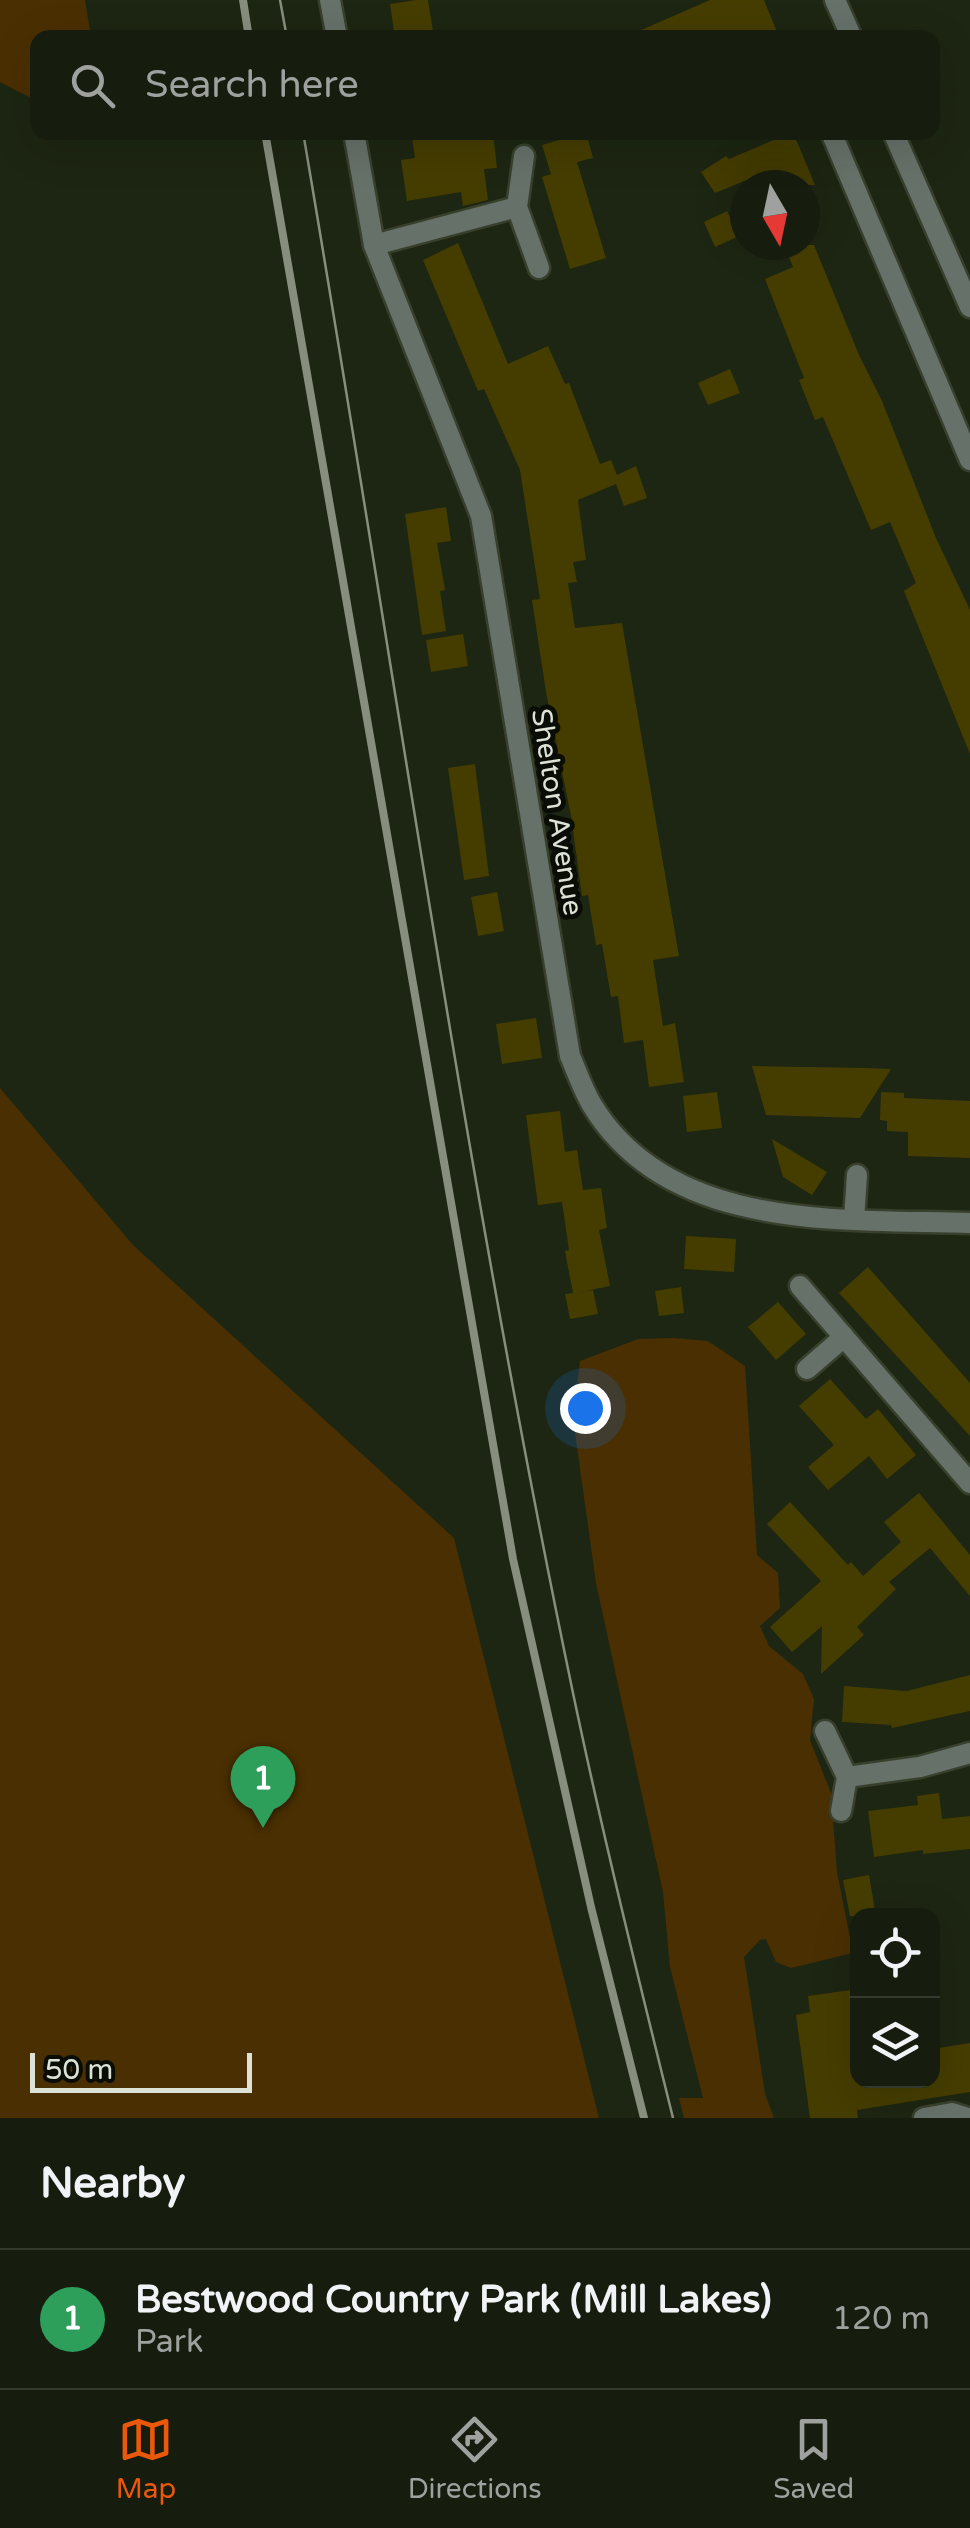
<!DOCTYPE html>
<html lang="en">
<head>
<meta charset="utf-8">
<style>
	body { margin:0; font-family:"Varela Round",sans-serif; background:#23291c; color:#f1f3f6 }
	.controls { position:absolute; right:30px; bottom:30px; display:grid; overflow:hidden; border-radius:20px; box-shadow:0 10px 40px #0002 }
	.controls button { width:90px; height:90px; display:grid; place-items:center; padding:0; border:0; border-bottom:2px solid #353a2e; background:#161c0e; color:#f1f3f6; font:50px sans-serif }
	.compass { position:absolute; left:730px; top:170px; width:90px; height:90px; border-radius:50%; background:#161c0e; box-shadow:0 10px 40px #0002; rotate:171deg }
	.scale { position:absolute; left:30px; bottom:25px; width:222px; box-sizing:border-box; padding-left:10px; border:5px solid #dce2d5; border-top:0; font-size:28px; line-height:35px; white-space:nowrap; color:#dce2d5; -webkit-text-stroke:8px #090d05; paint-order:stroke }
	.you { position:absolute; left:585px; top:1408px; width:35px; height:35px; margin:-25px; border:8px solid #fff; border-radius:50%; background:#1a73e8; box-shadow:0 0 0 15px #1a73e833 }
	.badge { display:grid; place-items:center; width:65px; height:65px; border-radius:50%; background:#ea580c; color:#fff; font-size:32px; font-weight:700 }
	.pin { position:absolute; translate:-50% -82px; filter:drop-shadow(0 2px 5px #0008) }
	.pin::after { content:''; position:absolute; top:52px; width:35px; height:30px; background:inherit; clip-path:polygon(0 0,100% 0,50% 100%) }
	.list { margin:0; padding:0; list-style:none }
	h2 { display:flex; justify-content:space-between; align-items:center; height:130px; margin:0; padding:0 40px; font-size:42px }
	h2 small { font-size:32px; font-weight:400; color:#9ea19e }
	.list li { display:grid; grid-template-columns:65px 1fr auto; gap:30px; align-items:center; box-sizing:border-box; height:140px; padding:0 40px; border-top:2px solid #353a2e }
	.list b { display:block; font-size:38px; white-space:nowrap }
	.list p { margin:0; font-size:32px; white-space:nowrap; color:#9ea19e }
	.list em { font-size:32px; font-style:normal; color:#9ea19e }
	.icon { flex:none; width:55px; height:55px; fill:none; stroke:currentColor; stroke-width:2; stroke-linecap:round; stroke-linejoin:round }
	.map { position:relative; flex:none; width:970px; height:2118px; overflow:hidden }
	.search { position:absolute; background:#161c0e; box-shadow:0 10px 40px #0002; left:30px; right:30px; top:30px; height:110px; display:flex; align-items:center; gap:25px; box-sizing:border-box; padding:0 35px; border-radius:20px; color:#9ea19e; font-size:38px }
	.sheet { height:270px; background:#161c0e }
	nav { display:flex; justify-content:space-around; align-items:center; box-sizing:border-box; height:140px; border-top:2px solid #353a2e; background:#161c0e; font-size:28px; color:#9ea19e }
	nav a { display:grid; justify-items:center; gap:5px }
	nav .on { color:#ea580c }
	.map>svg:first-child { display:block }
	.green { fill:#4a2f02 }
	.building { fill:#453d00 }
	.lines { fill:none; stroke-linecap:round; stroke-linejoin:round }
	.minor-casing { stroke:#38402d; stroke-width:25 }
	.tertiary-casing { stroke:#38402d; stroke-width:25 }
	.minor { stroke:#667169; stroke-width:20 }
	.tertiary { stroke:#667169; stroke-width:20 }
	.tram { stroke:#878e7e; stroke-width:2.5 }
	.rail { stroke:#878e7e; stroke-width:8 }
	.labels { text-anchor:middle; stroke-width:10; stroke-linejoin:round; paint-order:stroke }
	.street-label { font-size:28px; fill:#dce2d5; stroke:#090d05 }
</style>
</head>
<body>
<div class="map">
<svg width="970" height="2118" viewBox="0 0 970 2118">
	<rect width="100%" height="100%" fill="#1d2612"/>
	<g class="green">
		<polygon points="0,0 85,0 91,37 38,38 37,101 0,82"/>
		<polygon points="0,1088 133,1245 454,1538 599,2118 0,2118"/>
		<polygon points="674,1338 708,1341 745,1366 757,1555 778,1573 780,1608 760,1626 769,1646 803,1674 814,1699 810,1740 831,1793 837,1872 853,1953 791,1968 776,1962 766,1939 760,1940 744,1957 765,2094 774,2118 684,2118 679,2098 703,2098 670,1967 663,1892 596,1583 573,1418 580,1361 638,1339"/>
	</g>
	<g class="building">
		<polygon points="416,0 428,0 434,38 395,38 390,4"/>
		<polygon points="710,0 764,0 777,32 764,38 623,38"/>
		<polygon points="411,132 450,132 451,139 493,133 497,168 484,169 488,200 463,206 461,192 407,201 401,160 415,158"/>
		<polygon points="586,132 593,158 577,162 606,258 570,269 542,177 551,174 542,145"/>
		<polygon points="793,132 815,185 778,185 771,170 715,193 701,172 726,156 729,159"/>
		<polygon points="727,211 739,236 715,247 704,222"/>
		<polygon points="458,243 508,364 548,346 565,384 569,383 600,464 611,460 617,475 636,466 647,498 624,506 616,484 578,500 586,560 573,562 577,582 568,583 575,628 622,623 679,956 653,960 663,1026 675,1023 684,1082 649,1087 643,1040 624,1043 618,996 611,997 602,944 596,945 588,895 582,896 571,816 546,692 532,600 540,599 520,470 484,389 478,391 423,260"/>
		<polygon points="784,245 814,245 859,355 882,401 936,538 970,610 970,754 904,591 916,583 890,522 871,530 823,417 815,420 799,380 804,378 765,279 793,267"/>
		<polygon points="730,369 740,393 708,405 698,383"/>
		<polygon points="446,507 451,541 437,543 445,590 440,591 446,631 422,635 405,514"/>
		<polygon points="463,634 468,666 431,672 426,640"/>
		<polygon points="475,764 489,876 464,880 448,768"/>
		<polygon points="497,892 504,931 478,936 471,897"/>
		<polygon points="536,1018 542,1058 502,1064 496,1024"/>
		<polygon points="752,1066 867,1068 891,1069 860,1118 766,1115"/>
		<polygon points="717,1092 722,1128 687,1132 683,1096"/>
		<polygon points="881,1092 904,1093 904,1098 970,1101 970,1158 908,1156 908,1132 887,1131 887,1121 880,1120"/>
		<polygon points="560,1111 565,1152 577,1150 583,1190 601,1188 607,1228 599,1230 610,1286 576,1293 593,1290 598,1314 570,1319 565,1294 573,1293 565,1251 569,1250 562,1202 538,1205 526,1115"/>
		<polygon points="772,1139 827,1172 812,1195 783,1177"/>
		<polygon points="686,1236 736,1239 734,1272 684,1269"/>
		<polygon points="868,1267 970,1383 970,1436 839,1293"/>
		<polygon points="681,1287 684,1313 659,1316 655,1291"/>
		<polygon points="778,1302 806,1334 776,1360 748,1327"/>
		<polygon points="830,1379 866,1419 878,1409 916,1455 887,1479 869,1456 828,1490 808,1467 834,1445 799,1406"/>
		<polygon points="919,1493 970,1555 970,1596 930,1548 889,1582 896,1589 857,1627 864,1635 821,1674 822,1626 792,1652 770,1627 821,1581 767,1524 790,1502 848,1565 851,1562 863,1576 901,1542 884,1522"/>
		<polygon points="970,1675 970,1711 892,1728 891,1725 842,1722 844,1686 907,1691"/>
		<polygon points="939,1793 942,1819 970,1816 970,1849 923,1854 923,1850 874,1857 868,1811 918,1805 917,1796"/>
		<polygon points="869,1875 876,1916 850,1916 843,1880"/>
		<polygon points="858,1989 858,2080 932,2080 932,2049 970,2043 970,2092 857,2110 858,2118 810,2118 796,2015 810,2012 808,1996"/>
	</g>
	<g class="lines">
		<g class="minor-casing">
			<g id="minor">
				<polyline points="330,0 337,38"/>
				<path d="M 354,132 L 374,245 L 481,516 L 570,1056 C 577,1072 583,1090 592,1105 C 669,1232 841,1219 970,1223"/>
				<polyline points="831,132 970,460"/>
				<polyline points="524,156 517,207 539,268"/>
				<polyline points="374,245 517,207"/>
				<polyline points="854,1219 857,1175"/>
				<polyline points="800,1286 970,1483"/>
				<polyline points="807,1369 844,1337"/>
				<polyline points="825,1731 847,1777 841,1811"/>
				<polyline points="847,1777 920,1767 970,1753"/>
				<polyline points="924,2118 952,2113 968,2118"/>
			</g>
		</g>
		<g class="tertiary-casing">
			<g id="tertiary">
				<polyline points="835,0 852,38"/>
				<polyline points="893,132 970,307"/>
			</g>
		</g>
		<use href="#minor" class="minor"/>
		<use href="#tertiary" class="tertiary"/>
		<g class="tram">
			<polyline points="280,0 287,38"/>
			<path d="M 303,132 C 392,653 465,1176 573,1693 C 603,1836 638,1977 673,2118"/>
		</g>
		<g class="rail">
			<polyline points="243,0 249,38"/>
			<polyline points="265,132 513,1559 591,1907 644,2118"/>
		</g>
	</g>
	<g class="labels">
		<g class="street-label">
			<text transform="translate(558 812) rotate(81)" y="10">Shelton Avenue</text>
		</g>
	</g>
</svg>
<div class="controls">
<button><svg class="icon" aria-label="locate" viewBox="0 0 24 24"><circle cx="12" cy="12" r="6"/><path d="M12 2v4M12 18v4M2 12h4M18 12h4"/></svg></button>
<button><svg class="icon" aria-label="layers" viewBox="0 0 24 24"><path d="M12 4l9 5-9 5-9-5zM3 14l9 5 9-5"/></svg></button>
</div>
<svg class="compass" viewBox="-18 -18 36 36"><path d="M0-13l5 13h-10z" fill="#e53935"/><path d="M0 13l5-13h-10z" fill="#9ea19e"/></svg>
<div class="scale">50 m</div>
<div class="you"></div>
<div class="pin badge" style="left:263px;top:1828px;background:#2e9e5b">1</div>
<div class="search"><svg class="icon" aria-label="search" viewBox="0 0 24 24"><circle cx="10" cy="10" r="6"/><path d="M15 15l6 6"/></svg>Search here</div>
</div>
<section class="sheet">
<h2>Nearby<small></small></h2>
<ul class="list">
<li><span class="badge" style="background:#2e9e5b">1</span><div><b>Bestwood Country Park (Mill Lakes)</b><p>Park</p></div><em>120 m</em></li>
</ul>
</section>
<nav>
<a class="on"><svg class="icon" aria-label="map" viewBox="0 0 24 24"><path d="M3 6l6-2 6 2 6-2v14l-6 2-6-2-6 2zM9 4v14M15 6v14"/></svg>Map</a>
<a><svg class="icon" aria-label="directions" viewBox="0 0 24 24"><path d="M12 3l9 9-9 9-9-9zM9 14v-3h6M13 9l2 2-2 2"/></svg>Directions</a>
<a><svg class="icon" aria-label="saved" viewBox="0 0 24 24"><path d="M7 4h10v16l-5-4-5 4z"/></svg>Saved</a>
</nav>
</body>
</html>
